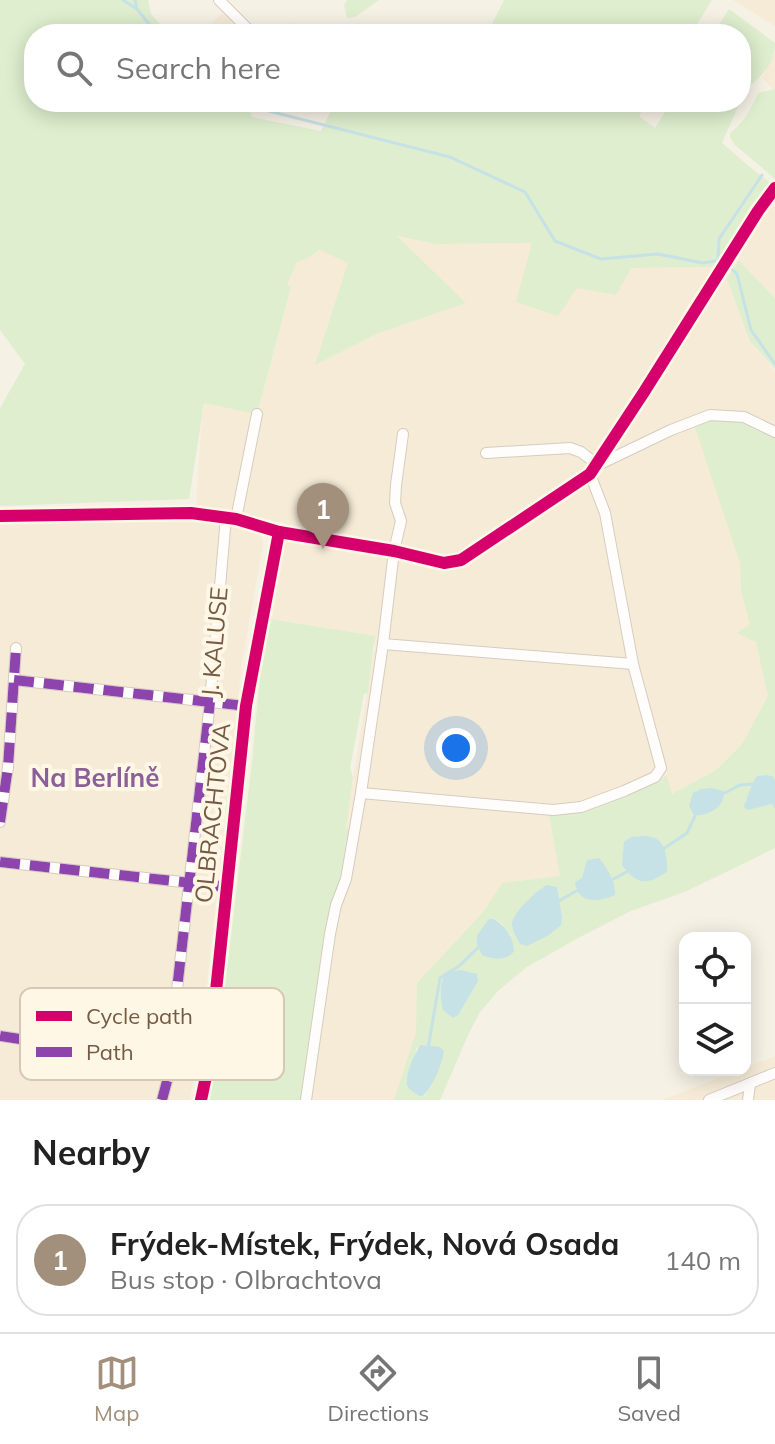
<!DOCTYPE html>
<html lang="en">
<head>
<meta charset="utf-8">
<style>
	body { margin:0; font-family:Mulish,sans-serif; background:#f2f2f2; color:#222 }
	.controls { position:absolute; right:24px; bottom:24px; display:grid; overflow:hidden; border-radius:16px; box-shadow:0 4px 20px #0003 }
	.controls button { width:72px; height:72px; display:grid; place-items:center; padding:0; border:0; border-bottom:2px solid #e0e0e0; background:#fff; color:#222; font:40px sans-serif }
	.you { position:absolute; left:456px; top:748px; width:28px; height:28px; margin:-20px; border:6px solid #fff; border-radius:50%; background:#1a73e8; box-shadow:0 0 0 12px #1a73e833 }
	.badge { display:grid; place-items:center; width:52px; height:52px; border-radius:50%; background:#a28f7c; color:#fff; font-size:26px; font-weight:700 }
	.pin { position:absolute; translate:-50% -66px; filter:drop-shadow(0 2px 4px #0008) }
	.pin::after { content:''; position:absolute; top:42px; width:28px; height:24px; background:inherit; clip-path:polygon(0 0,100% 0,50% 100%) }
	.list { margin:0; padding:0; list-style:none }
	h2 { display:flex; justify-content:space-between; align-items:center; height:104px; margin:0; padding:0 32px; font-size:34px }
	h2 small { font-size:26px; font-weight:400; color:#767676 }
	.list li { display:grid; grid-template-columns:52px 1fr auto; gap:24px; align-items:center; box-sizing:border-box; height:112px; margin:0 16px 16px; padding:0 16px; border:2px solid #e0e0e0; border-radius:32px }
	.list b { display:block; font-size:30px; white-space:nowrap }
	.list p { margin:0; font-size:26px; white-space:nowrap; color:#767676 }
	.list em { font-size:26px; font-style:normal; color:#767676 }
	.icon { flex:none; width:44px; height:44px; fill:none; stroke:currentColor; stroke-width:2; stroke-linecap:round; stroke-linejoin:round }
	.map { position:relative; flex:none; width:775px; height:1100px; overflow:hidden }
	.search { position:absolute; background:#fff; box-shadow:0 4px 20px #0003; left:24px; right:24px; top:24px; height:88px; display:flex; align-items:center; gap:20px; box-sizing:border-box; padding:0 28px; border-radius:32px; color:#767676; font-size:30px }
	.sheet { height:232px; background:#fff }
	nav { display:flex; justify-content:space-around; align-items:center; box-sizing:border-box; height:112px; border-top:2px solid #e0e0e0; background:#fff; font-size:22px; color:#767676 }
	nav a { display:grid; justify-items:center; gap:4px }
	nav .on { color:#a28f7c }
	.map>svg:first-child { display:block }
	.residential { fill:#f6ebd7 }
	.green { fill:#deeece; fill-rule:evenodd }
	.water { fill:#c6e2e7 }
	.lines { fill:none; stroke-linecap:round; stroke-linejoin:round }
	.stream { stroke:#c6e2e7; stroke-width:3 }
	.minor-casing { stroke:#d5ccc0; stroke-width:12 }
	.minor { stroke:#fefdfb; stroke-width:10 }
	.quiet { stroke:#8e44ad; stroke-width:10; stroke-dasharray:20 10; stroke-linecap:butt }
	.cycleway-casing { stroke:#fff7e5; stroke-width:17 }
	.cycleway { stroke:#d6006c; stroke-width:12 }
	.labels { text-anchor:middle; stroke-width:8; stroke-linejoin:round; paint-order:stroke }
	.street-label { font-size:24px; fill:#755a44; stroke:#fff7e5 }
	.neighbourhood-label { font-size:26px; font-weight:bold; fill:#8b5f99; stroke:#fff7e5 }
	.key { fill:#fff7e5; stroke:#d6c8b5; stroke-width:2 }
	.key-label { font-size:22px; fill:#755a44 }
</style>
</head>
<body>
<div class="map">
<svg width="775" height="1100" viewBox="0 0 775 1100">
	<rect width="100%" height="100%" fill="#f6f1e5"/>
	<g class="residential">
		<polygon points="733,0 775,0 775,26"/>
		<polygon points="222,13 252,34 201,34"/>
		<polygon points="291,23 311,34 266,34"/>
		<polygon points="775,53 775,89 774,90 762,78"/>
		<polygon points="769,182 775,187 775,298 767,289 750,341 775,371 775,436 697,429 740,563 741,591 756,642 768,696 742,744 716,770 672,794 667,777 561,876 502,883 484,911 417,983 416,1032 394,1100 305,1100 349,830 345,829 376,636 272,619 282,558 284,523 196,505 202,418 205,402 257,414 291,288 287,286 297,262 308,258 321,250 349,263 316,364 384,331 466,303 396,236 436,244 532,243 577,288 631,268 716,267"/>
		<polygon points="199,520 255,530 262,538 263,545 242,662 201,1040 190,1100 0,1100 0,525"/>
		<polygon points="775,1056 775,1100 662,1100 739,1070 745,1070 745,1068"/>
	</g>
	<g class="green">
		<polygon points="0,0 148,0 151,14 169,34 34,34 34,102 254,102 250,111 252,117 321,131 335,102 423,102 451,109 460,107 462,102 647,102 639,116 655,128 671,102 740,102 722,143 750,167 769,182 716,267 631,268 616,295 577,288 558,316 516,302 532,243 436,244 397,236 466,303 379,333 315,365 348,263 320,250 308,258 297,262 287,285 291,287 257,414 204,403 189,499 0,506 0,408 25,364 0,330"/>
		<polygon points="347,0 379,0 355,17 347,18 344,5"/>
		<polygon points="504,0 712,0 691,34 487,34"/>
		<path d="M 729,9 L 775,43 C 775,73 751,78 741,100 L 741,34 L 713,34 Z"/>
		<path d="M 775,89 L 775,177 L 774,178 L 734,144 L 730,137 L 730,133 C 745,122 751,109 758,93 Z"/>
		<polygon points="739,261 775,298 775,369 750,341 727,279"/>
		<path d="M 737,417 L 775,436 L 775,780 C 770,774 764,775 757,776 L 745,802 L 763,806 L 772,804 L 775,809 L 775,848 L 687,891 L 631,911 L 580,937 L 527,967 L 499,990 L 480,1012 L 468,1035 L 440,1100 L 394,1100 L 416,1032 L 417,983 L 484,911 L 502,883 L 560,876 L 549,814 L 597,806 L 667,776 L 672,794 L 716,770 L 742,744 L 768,696 L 756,642 L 737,633 L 750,624 L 741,591 L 740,563 L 693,421 ZM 557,887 L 562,916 L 520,944 C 503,908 530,903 557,887 ZM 490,919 L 494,919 L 502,924 L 511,936 L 477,935 ZM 417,1047 L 436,1076 L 425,1095 L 422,1097 L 406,1082 Z"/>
		<polygon points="270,619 376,636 373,648 368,693 364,694 350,768 353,777 346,828 349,830 344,855 345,861 305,1100 207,1100 223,1002 252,762 259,686"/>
	</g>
	<g class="water">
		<path d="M 765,775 L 772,776 L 775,780 L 775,809 L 772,804 L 748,810 L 744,807 C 745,802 754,779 757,776 Z"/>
		<path d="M 711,788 L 724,791 C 725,807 709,816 694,815 L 689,806 L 693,793 L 701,789 Z"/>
		<path d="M 644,836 C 665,836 667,853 667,872 C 646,885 638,886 622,865 L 624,842 L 631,837 Z"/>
		<path d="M 599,858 C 607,867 616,883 615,895 C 599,902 578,905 575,882 L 582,878 L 587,860 Z"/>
		<path d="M 547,885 L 557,887 L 562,916 L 561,925 L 549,935 L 527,946 L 520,944 C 517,938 513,932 512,925 C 512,913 536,891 547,885 Z"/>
		<path d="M 489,919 L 494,919 C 506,927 513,936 514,951 C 506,962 493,959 482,955 L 477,944 L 477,935 Z"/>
		<path d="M 461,970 L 477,974 L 478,981 L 458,1015 L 453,1018 L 443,1010 C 440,997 439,984 446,972 Z"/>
		<path d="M 421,1045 L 440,1047 L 444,1051 C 441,1067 433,1086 422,1097 C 417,1094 408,1090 407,1084 C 405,1076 415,1051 421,1045 Z"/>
	</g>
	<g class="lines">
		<g class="stream">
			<polyline points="123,0 137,9"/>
			<polyline points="135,0 137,9 157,34"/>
			<polyline points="233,102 450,157 525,192 555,241 601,259 658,254 703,263 722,260"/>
			<polyline points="718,260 719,239 762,175"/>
			<polyline points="727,265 737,274 751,330 775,364"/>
			<polyline points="723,794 740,785 753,784"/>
			<polyline points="663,849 687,833 697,812"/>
			<polyline points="608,882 630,870"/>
			<polyline points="557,902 578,890"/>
			<polyline points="428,1049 440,978 459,966 481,945"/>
		</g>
		<g class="minor-casing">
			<g id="minor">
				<polyline points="219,0 253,34"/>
				<polyline points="486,453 570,448 581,452 598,465 671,430 710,415 744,417 775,432"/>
				<polyline points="0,516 191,513 236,519 279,532 394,551 444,563 461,560 590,474 644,392 758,211 775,188"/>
				<polyline points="236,519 257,414"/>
				<polyline points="383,644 633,664"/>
				<polyline points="14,680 246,706"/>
				<polyline points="361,793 553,810 581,807 624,791 655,777 661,768 633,664 605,513 590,474"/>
				<polyline points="0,822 8,767 16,648"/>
				<polyline points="0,862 228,887"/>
				<polyline points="0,1036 208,1067"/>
				<polyline points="162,1100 172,1062 176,998 210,702 226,517"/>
				<polyline points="201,1100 208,1067 246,706 279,532"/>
				<polyline points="306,1100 330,934 336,905 346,879 361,793 383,644 394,551 401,521 395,503 396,485 403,434"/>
				<polyline points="709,1100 775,1073"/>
				<polyline points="748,1100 750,1084"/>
			</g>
		</g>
		<use href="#minor" class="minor"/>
		<g class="quiet">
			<polyline points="14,680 246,706"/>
			<polyline points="0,822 8,767 16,648"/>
			<polyline points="0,862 228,887"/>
			<polyline points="0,1036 208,1067"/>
			<polyline points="162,1100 172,1062 176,998 210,702"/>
		</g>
		<g class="cycleway-casing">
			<g id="cycleway">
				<polyline points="0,516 191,513 236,519 279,532 394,551 444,563 461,560 590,474 644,392 758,211 775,188"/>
				<polyline points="201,1100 208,1067 246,706 279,532"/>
			</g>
		</g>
		<use href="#cycleway" class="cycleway"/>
	</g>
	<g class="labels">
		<g class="street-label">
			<text transform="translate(215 642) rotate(-85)" y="8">J. KALUSE</text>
			<text transform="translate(213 813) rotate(-84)" y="8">OLBRACHTOVA</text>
		</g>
		<g class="neighbourhood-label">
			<text x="95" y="787">Na Berlíně</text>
		</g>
	</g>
	<rect x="20" y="988" width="264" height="92" rx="12" class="key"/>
	<rect x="36" y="1011" width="36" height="10" fill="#d6006c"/>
	<rect x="36" y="1047" width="36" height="10" fill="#8e44ad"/>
	<g class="key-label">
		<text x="86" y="1024">Cycle path</text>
		<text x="86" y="1060">Path</text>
	</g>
</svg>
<div class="controls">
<button><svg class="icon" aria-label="locate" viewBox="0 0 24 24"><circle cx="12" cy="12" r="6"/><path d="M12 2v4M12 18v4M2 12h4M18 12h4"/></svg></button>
<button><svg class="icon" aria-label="layers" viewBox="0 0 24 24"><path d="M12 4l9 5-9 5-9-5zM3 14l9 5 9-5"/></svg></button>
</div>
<div class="you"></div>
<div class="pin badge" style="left:323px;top:549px">1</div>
<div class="search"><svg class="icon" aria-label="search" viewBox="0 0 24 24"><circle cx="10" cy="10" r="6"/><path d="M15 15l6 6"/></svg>Search here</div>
</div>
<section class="sheet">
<h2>Nearby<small></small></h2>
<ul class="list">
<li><span class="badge">1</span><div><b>Frýdek-Místek, Frýdek, Nová Osada</b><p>Bus stop · Olbrachtova</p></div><em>140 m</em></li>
</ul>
</section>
<nav>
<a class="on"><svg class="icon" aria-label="map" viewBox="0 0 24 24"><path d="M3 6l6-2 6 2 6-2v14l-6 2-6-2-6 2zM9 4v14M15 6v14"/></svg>Map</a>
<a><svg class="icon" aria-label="directions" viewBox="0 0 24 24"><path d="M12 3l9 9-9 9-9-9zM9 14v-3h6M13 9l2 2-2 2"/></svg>Directions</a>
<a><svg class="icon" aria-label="saved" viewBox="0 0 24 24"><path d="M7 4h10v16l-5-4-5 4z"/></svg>Saved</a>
</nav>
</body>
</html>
